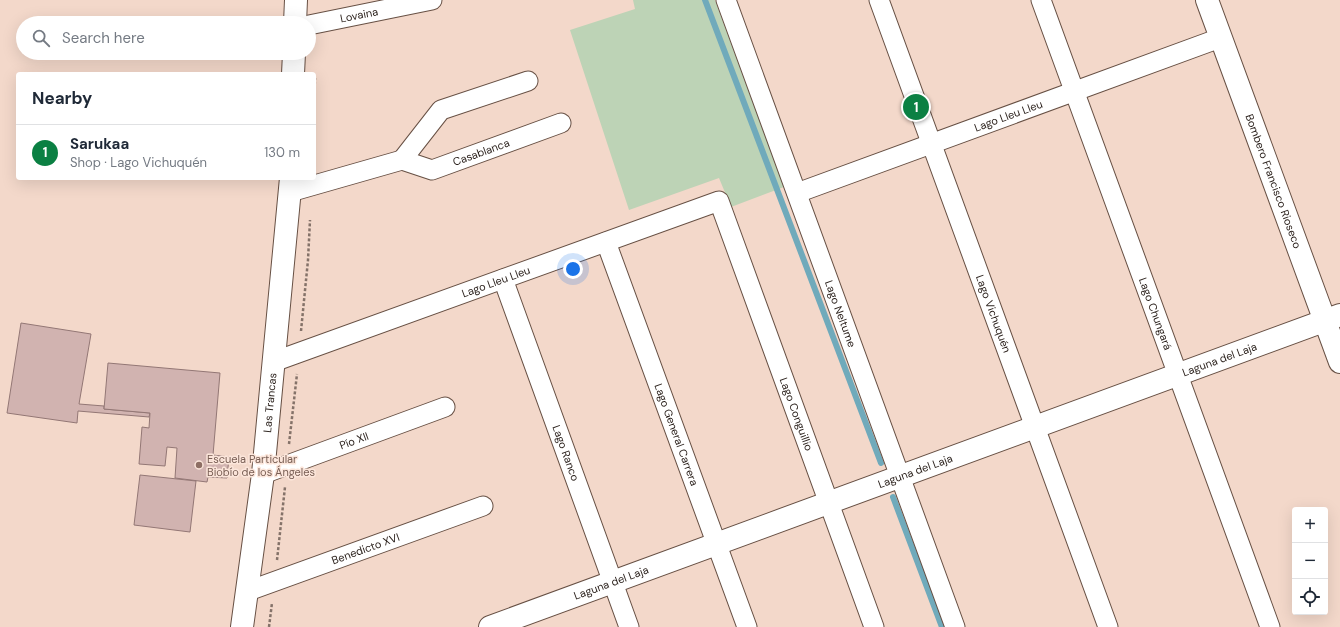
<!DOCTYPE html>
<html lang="en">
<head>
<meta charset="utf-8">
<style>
	body { margin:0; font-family:"DM Sans",sans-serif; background:#f6f6f7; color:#1f2937 }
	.controls { position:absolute; right:12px; bottom:12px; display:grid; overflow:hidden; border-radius:4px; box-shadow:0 4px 16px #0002 }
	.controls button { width:36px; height:36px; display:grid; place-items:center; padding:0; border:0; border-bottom:1px solid #e0e1e3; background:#fff; color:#1f2937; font:20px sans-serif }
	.you { position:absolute; left:573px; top:269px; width:14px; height:14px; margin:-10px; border:3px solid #fff; border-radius:50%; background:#1a73e8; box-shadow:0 0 0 6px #1a73e833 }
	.badge { display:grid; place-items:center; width:26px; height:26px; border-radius:50%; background:#0b8043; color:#fff; font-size:13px; font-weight:700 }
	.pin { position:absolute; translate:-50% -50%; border:2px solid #fff; box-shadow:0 1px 4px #0006 }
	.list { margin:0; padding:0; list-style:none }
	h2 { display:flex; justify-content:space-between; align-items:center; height:52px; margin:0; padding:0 16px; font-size:17px }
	h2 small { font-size:13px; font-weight:400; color:#747a83 }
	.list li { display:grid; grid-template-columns:26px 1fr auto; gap:12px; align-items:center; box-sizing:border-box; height:56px; padding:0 16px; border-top:1px solid #e0e1e3 }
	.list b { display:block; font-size:15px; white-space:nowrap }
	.list p { margin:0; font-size:13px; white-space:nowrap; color:#747a83 }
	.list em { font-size:13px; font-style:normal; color:#747a83 }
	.icon { flex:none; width:22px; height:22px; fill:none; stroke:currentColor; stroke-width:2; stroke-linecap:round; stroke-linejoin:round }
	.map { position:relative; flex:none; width:1340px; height:627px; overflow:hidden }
	.search { position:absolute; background:#fff; box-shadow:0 4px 16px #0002; left:16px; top:16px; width:300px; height:44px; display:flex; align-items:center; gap:10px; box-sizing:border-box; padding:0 14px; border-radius:22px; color:#747a83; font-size:15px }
	.panel { position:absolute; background:#fff; box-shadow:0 4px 16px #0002; left:16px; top:72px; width:300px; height:108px; border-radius:4px }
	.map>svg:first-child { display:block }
	.green { fill:#bdd3b6 }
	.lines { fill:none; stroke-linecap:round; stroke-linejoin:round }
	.stream { stroke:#70aabb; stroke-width:6 }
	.building { fill:#d1b3b0; stroke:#937775 }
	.minor-casing { stroke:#675044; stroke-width:21 }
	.tertiary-casing { stroke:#675044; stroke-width:24 }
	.path { stroke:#847269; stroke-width:2.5; stroke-dasharray:3 2; stroke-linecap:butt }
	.minor { stroke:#fff; stroke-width:19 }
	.tertiary { stroke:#fff; stroke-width:22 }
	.education-dot { fill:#8d6e63; stroke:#fce6db; stroke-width:1.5 }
	.labels { text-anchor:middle; stroke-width:3; stroke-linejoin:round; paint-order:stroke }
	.street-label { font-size:11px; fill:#271d18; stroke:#fce6db }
	.education-label { font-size:11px; fill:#785e54; stroke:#fce6db; text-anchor:start }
</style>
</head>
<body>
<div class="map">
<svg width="1340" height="627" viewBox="0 0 1340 627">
	<rect width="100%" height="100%" fill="#f3d8ca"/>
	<polygon class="green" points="633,0 715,0 784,187 731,207 719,178 629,210 570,30 635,9"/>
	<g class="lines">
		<g class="stream">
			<polyline points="705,0 881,463"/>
			<polyline points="893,497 942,627"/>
		</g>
	</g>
	<g class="building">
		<polygon points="21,323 91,334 79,404 104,406 104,409 150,413 149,417 78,411 77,423 7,413"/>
		<polygon points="108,363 220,373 213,455 229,457 227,478 208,477 207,482 175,478 177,448 167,447 165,466 139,464 142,427 149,428 150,413 104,409"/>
		<polygon points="140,475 196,481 190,532 134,525"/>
	</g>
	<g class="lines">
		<g class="minor-casing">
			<g id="minor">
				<path id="s1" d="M 726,0 L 955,627"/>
				<path id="s2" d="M 879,0 L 1108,627"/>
				<path id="s3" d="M 1041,0 L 1270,627"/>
				<path id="s4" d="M 309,25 L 432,0"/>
				<path id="s5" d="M 528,81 L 441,110 L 402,160 L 432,170 L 561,123"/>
				<polyline points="290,192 402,160"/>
				<path id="s6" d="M 797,193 L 1220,38"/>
				<path id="s7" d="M 606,242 L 747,627"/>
				<path id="s8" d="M 503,279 L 629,627"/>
				<path id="s9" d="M 273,362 L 719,201 L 874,627"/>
				<path id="s10" d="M 263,474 L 445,407"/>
				<path id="s11" d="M 248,591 L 483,506"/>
			</g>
		</g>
		<g class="tertiary-casing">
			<g id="tertiary">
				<path id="s12" d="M 1207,0 L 1340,362"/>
				<polyline points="295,23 296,0"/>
				<polyline points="293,74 294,53"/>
				<path id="s13" d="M 242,627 L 263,474 L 291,178"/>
				<path id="s14" d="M 490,627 L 1340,315"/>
			</g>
		</g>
		<g class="path">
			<polyline points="314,105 315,78"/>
			<polyline points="301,331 308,260 310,220"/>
			<polyline points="289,444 297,374"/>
			<polyline points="277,560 285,487"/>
			<polyline points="269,627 272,603"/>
		</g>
		<use href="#minor" class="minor"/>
		<use href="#tertiary" class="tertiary"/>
	</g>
	<circle class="education-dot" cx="199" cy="465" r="4"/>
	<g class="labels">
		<g class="street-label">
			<text dy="4" stroke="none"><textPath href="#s4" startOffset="51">Lovaina</textPath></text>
			<text dy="4" stroke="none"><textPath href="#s6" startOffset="225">Lago Lleu Lleu</textPath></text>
			<text dy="4" stroke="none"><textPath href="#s5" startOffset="239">Casablanca</textPath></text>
			<text dy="4" stroke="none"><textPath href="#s12" startOffset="193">Bombero Francisco Rioseco</textPath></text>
			<text dy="4" stroke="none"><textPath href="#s9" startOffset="237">Lago Lleu Lleu</textPath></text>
			<text dy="4" stroke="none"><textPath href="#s1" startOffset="334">Lago Neltume</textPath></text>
			<text dy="4" stroke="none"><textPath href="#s3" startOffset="334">Lago Chungará</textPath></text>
			<text dy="4" stroke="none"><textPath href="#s2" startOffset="334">Lago Vichuquén</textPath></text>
			<text dy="4" stroke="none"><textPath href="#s14" startOffset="777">Laguna del Laja</textPath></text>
			<text dy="4" stroke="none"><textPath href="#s13" startOffset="226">Las Trancas</textPath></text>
			<text dy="4" stroke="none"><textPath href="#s9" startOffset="701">Lago Conguillio</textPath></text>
			<text dy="4" stroke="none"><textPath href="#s7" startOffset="205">Lago General Carrera</textPath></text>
			<text dy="4" stroke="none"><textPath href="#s10" startOffset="97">Pío XII</textPath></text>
			<text dy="4" stroke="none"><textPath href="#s8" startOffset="185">Lago Ranco</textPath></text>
			<text dy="4" stroke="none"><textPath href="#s14" startOffset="453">Laguna del Laja</textPath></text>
			<text dy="4" stroke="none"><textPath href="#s11" startOffset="125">Benedicto XVI</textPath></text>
			<text dy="4" stroke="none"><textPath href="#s14" startOffset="129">Laguna del Laja</textPath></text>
		</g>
		<g class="education-label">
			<text x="207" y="463">Escuela Particular<tspan x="207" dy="13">Biobío de los Ángeles</tspan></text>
		</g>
	</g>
</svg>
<div class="controls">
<button>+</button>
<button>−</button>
<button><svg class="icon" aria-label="locate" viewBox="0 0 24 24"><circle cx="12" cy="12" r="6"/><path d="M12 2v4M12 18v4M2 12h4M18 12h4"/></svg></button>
</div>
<div class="you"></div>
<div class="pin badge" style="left:916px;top:107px">1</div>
<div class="search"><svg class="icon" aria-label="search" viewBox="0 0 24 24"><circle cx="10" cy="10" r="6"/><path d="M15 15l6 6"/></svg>Search here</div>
<section class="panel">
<h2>Nearby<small></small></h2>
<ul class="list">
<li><span class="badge">1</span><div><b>Sarukaa</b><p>Shop · Lago Vichuquén</p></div><em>130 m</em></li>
</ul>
</section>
</div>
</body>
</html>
